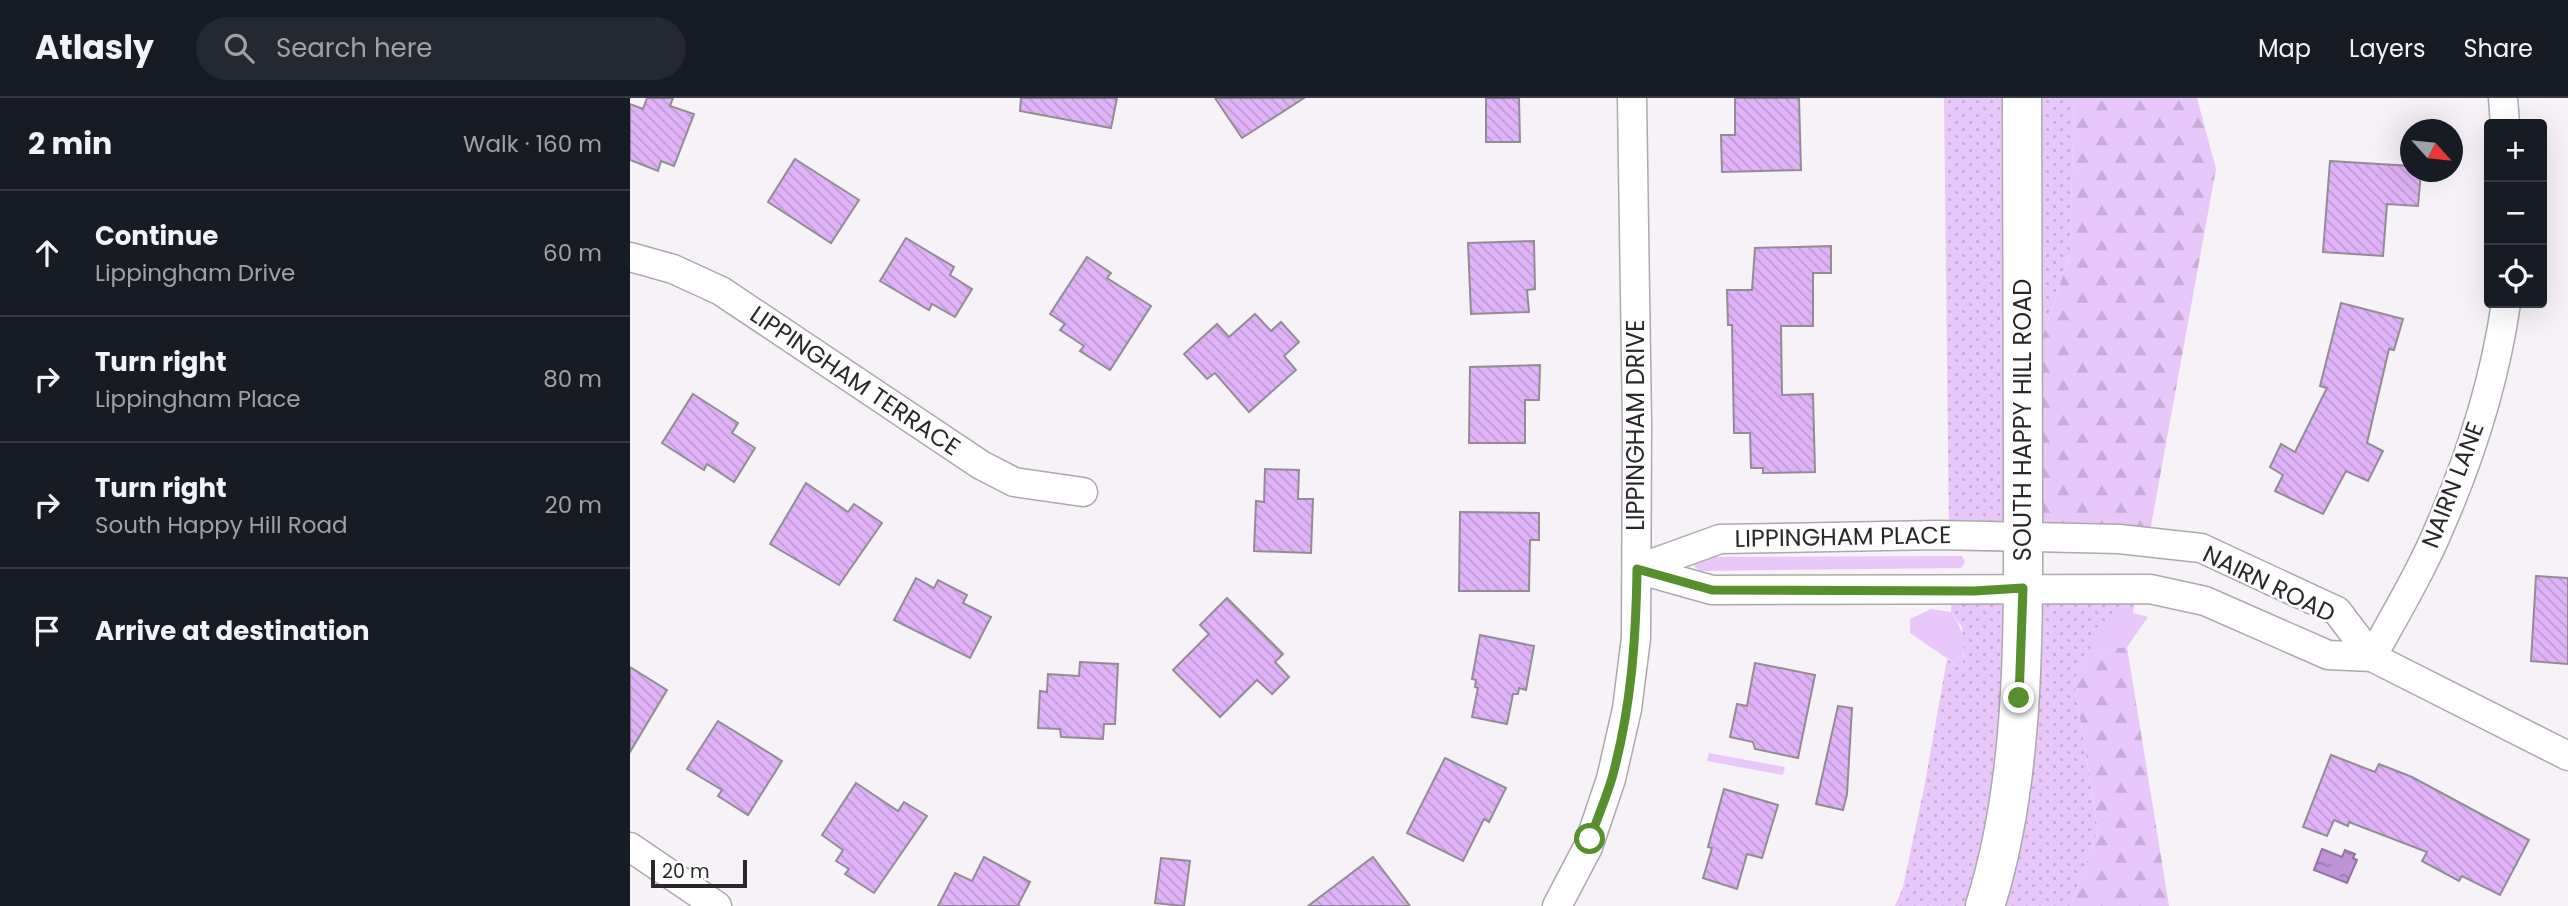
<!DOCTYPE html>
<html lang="en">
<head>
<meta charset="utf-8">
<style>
	body { margin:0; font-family:Poppins,sans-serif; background:#242831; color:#f1f3f6 }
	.controls { position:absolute; right:21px; top:21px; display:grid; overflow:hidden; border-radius:7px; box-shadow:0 7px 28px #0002 }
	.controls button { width:63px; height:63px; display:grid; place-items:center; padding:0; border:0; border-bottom:2px solid #363941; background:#171b24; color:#f1f3f6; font:35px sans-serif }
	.compass { position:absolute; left:1770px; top:21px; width:63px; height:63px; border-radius:50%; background:#171b24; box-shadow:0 7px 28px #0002; rotate:117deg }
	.scale { position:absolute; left:21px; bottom:18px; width:96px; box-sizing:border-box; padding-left:7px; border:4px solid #29272a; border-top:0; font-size:19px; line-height:24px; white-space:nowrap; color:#29272a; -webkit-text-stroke:5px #fff; paint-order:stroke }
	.stop { position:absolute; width:21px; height:21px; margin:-16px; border:5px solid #578f2c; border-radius:50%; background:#fff }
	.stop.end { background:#578f2c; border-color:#fff; box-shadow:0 2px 7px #0008 }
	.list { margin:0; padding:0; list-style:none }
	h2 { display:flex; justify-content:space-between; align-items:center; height:91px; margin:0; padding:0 28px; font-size:30px }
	h2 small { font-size:23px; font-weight:400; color:#9ea1a6 }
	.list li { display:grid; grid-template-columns:46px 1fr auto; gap:21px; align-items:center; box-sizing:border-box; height:126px; padding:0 28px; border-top:2px solid #363941 }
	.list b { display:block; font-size:26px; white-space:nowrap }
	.list p { margin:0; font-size:23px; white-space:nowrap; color:#9ea1a6 }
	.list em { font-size:23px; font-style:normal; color:#9ea1a6 }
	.icon { flex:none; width:38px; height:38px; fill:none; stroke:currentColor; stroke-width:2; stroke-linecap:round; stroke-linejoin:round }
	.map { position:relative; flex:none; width:1938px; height:808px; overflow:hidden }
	header { display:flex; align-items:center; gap:42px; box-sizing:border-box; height:98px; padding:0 35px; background:#171b24; border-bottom:2px solid #363941 }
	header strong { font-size:33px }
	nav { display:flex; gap:38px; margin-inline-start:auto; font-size:24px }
	.search { width:490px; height:63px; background:#242831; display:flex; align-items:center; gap:18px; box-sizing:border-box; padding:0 24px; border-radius:38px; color:#9ea1a6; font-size:26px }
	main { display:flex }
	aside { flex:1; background:#171b24 }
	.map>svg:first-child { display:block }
	.grass { fill:url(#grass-dots) }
	.forest { fill:url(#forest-firs) }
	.garden { fill:#e9c7fa }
	.water { fill:url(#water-ripples); stroke:#9373a2; stroke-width:2 }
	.building { fill:url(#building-back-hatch); stroke:#918d93; stroke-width:2 }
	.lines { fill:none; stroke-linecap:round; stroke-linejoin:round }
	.street-casing { stroke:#aca8ae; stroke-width:31 }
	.secondary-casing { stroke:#aca8ae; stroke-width:41 }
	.street { stroke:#fff; stroke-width:28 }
	.secondary { stroke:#fff; stroke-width:38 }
	.route { stroke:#578f2c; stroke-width:9 }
	.labels { text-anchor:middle; stroke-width:5; stroke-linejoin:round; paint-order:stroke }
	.street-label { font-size:24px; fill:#29272a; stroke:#fff }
</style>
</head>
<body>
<header>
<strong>Atlasly</strong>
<div class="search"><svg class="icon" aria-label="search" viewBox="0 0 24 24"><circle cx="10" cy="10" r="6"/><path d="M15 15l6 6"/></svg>Search here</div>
<nav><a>Map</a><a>Layers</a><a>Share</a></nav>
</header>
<main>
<aside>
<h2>2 min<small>Walk · 160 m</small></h2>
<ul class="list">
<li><svg class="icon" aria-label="ahead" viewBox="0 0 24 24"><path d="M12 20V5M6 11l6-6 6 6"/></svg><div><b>Continue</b><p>Lippingham Drive</p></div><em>60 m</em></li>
<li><svg class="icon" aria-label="right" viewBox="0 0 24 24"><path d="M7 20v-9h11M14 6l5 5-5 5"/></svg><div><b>Turn right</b><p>Lippingham Place</p></div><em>80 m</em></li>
<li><svg class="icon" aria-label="right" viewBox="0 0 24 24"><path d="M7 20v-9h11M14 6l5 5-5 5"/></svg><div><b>Turn right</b><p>South Happy Hill Road</p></div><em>20 m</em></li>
<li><svg class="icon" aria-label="arrive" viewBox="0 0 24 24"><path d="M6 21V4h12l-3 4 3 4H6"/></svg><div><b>Arrive at destination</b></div></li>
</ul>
</aside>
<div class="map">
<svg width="1938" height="808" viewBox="0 0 1938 808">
	<defs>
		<pattern id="grass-dots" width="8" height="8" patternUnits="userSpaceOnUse" patternTransform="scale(1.75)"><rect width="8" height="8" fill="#e9c7fa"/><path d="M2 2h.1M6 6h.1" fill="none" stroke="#c8abd6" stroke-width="1.8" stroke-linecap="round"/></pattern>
		<pattern id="forest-firs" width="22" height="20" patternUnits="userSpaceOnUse" patternTransform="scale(1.75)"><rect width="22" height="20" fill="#e9c7fa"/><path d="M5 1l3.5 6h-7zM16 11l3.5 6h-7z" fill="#c8abd6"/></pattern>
		<pattern id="water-ripples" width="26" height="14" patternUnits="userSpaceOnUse" patternTransform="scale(1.75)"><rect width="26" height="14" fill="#c093d6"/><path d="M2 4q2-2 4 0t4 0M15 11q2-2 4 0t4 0" fill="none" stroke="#9c78ae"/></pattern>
		<pattern id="building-back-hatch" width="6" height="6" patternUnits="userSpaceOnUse" patternTransform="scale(1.75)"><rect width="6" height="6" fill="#e0b2f7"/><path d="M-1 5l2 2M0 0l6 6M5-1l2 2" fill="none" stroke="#c099d4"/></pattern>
	</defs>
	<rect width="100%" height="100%" fill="#f6f2f8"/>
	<g class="grass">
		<polygon points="1314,0 1444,0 1440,156 1393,297 1393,439 1319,437"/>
		<polygon points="1507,491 1497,549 1459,553 1444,582 1468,733 1441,808 1265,808 1273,789 1295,685 1317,561 1331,570 1334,557 1332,529 1321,514 1322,493"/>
	</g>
	<g class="forest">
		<polygon points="1444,0 1567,0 1586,71 1518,444 1393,439 1393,297 1440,156"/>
		<polygon points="1497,549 1539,808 1441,808 1468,733 1444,582 1459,553"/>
	</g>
	<g class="garden">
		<polygon points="1332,458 1335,464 1331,470 1070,473 1064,468 1070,459"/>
		<path d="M 1301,511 L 1321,514 C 1335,534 1336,547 1331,570 L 1280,535 L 1280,521 Z"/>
		<polygon points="1495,513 1518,519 1497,549 1459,553 1467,529"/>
		<polygon points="1079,655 1155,669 1153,677 1077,663"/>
	</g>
	<polygon class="water" points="1692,751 1712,759 1715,752 1725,756 1723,760 1727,762 1717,785 1684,772"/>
	<g class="building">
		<polygon points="17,0 43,0 40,8 64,16 44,68 31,63 28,73 0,62 0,6 13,11"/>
		<polygon points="391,0 487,0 481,30 390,13"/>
		<polygon points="585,0 674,0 612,40"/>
		<polygon points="856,0 889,0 890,44 856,44"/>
		<polygon points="1105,0 1169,0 1171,72 1092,74 1091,37 1105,37"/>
		<polygon points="165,61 229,102 201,145 138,104"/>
		<polygon points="1700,63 1781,68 1781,74 1791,74 1788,108 1757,106 1753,158 1693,154"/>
		<polygon points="276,140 324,169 320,177 342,191 325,219 302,206 299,212 250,183"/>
		<polygon points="904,143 905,191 897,192 899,214 841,216 838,145"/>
		<polygon points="1201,148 1201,175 1183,175 1183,228 1151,228 1152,297 1183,296 1185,374 1133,375 1133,370 1121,370 1120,335 1104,335 1102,227 1098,227 1097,192 1122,192 1125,150"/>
		<polygon points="457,159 481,175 477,180 521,208 480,272 450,253 454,248 430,232 435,226 420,216"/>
		<polygon points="1711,205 1773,221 1764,252 1759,251 1737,345 1753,353 1738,383 1716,373 1693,416 1645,393 1653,377 1640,369 1651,346 1665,354 1697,290 1690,288"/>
		<polygon points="625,216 641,233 651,224 669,244 654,258 666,272 619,314 585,275 577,281 554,256 587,226 599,239"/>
		<polygon points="910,267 909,302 895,302 895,345 839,345 840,269"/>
		<polygon points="63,296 108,325 102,335 125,350 104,384 77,366 74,372 32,345"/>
		<polygon points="635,371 669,372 668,401 683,401 681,455 624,453 626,403 634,404"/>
		<polygon points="176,385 218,414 224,406 252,425 209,487 140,446"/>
		<polygon points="830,414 909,415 909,442 900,442 899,493 829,493"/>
		<polygon points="1906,478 1938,480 1938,566 1901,563"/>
		<polygon points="286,480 304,490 308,482 337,497 333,505 361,519 340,560 264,522"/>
		<polygon points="597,500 653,556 645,564 659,579 642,596 627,582 590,619 543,572 579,536 570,527"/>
		<polygon points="850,537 904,548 896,592 889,590 888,596 883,596 877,626 842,619 848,590 845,589 846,582 842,581"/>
		<polygon points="450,564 488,566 485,626 474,626 473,641 431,639 430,631 408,630 410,593 417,594 418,576 449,578"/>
		<polygon points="1125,565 1185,577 1168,660 1125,651 1123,644 1100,639 1107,606 1117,608"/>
		<polygon points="0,569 37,592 0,654"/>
		<polygon points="1208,608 1222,610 1217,696 1213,712 1186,706"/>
		<polygon points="88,623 152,663 118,717 88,698 92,692 57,671"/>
		<polygon points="1701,657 1745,674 1749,666 1782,679 1899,742 1870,797 1832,778 1829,783 1792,763 1797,754 1719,724 1718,728 1704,722 1697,738 1673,729"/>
		<polygon points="815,660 876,690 859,724 854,721 833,763 777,735"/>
		<polygon points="226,685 268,713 274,704 297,718 244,795 215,776 219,771 206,763 213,752 192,737"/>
		<polygon points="1094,691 1148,707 1132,760 1117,756 1107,791 1073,780 1082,750 1078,749"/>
		<polygon points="354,759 400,784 388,807 390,808 308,808 325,775 342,783"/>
		<polygon points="743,759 780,808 678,808"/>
		<polygon points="531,760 560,763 554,808 525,805"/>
	</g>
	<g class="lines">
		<g class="street-casing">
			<g id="street">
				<polyline points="1873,0 1875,26"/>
				<polyline points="0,159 43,171 91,193 351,367 384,384 453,394"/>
				<path d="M 1876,205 C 1865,281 1842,355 1811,426 C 1792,472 1766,515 1742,559 L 1938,658"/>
				<polygon points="1308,437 1489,441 1571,450 1707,513 1742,559 1698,557 1575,503 1520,491 1082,492 1007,471 1090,441"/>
				<polyline points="0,749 87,808"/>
				<polyline points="927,808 958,749 981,681 997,611 1006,540 1007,325 1002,0"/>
			</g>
		</g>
		<g class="secondary-casing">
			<path id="secondary" d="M 1355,808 C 1397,676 1393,524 1393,387 C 1393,258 1393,129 1392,0"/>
		</g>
		<use href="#street" class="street"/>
		<use href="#secondary" class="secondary"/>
	</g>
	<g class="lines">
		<path class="route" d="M 960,741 C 967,721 976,700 982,680 C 1001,611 1006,542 1007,471 L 1082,492 L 1344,493 L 1393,490 L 1389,600"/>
	</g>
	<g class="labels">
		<g class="street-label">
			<text transform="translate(225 283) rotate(34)" y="8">LIPPINGHAM TERRACE</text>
			<text transform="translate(1393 322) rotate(-90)" y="8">SOUTH HAPPY HILL ROAD</text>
			<text transform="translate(1006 327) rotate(-90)" y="8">LIPPINGHAM DRIVE</text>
			<text transform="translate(1823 387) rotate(-69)" y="8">NAIRN LANE</text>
			<text transform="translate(1213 439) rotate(-1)" y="8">LIPPINGHAM PLACE</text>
			<text transform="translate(1639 486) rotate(26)" y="8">NAIRN ROAD</text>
		</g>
	</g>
</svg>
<div class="controls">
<button>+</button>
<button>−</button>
<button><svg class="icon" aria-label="locate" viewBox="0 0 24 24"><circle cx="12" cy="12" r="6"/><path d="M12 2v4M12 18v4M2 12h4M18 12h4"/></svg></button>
</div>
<svg class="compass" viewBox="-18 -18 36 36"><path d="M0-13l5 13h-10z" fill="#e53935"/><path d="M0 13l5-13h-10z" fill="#9ea1a6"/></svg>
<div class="scale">20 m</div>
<div class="stop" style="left:960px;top:741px"></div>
<div class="stop end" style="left:1389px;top:600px"></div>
</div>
</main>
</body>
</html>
